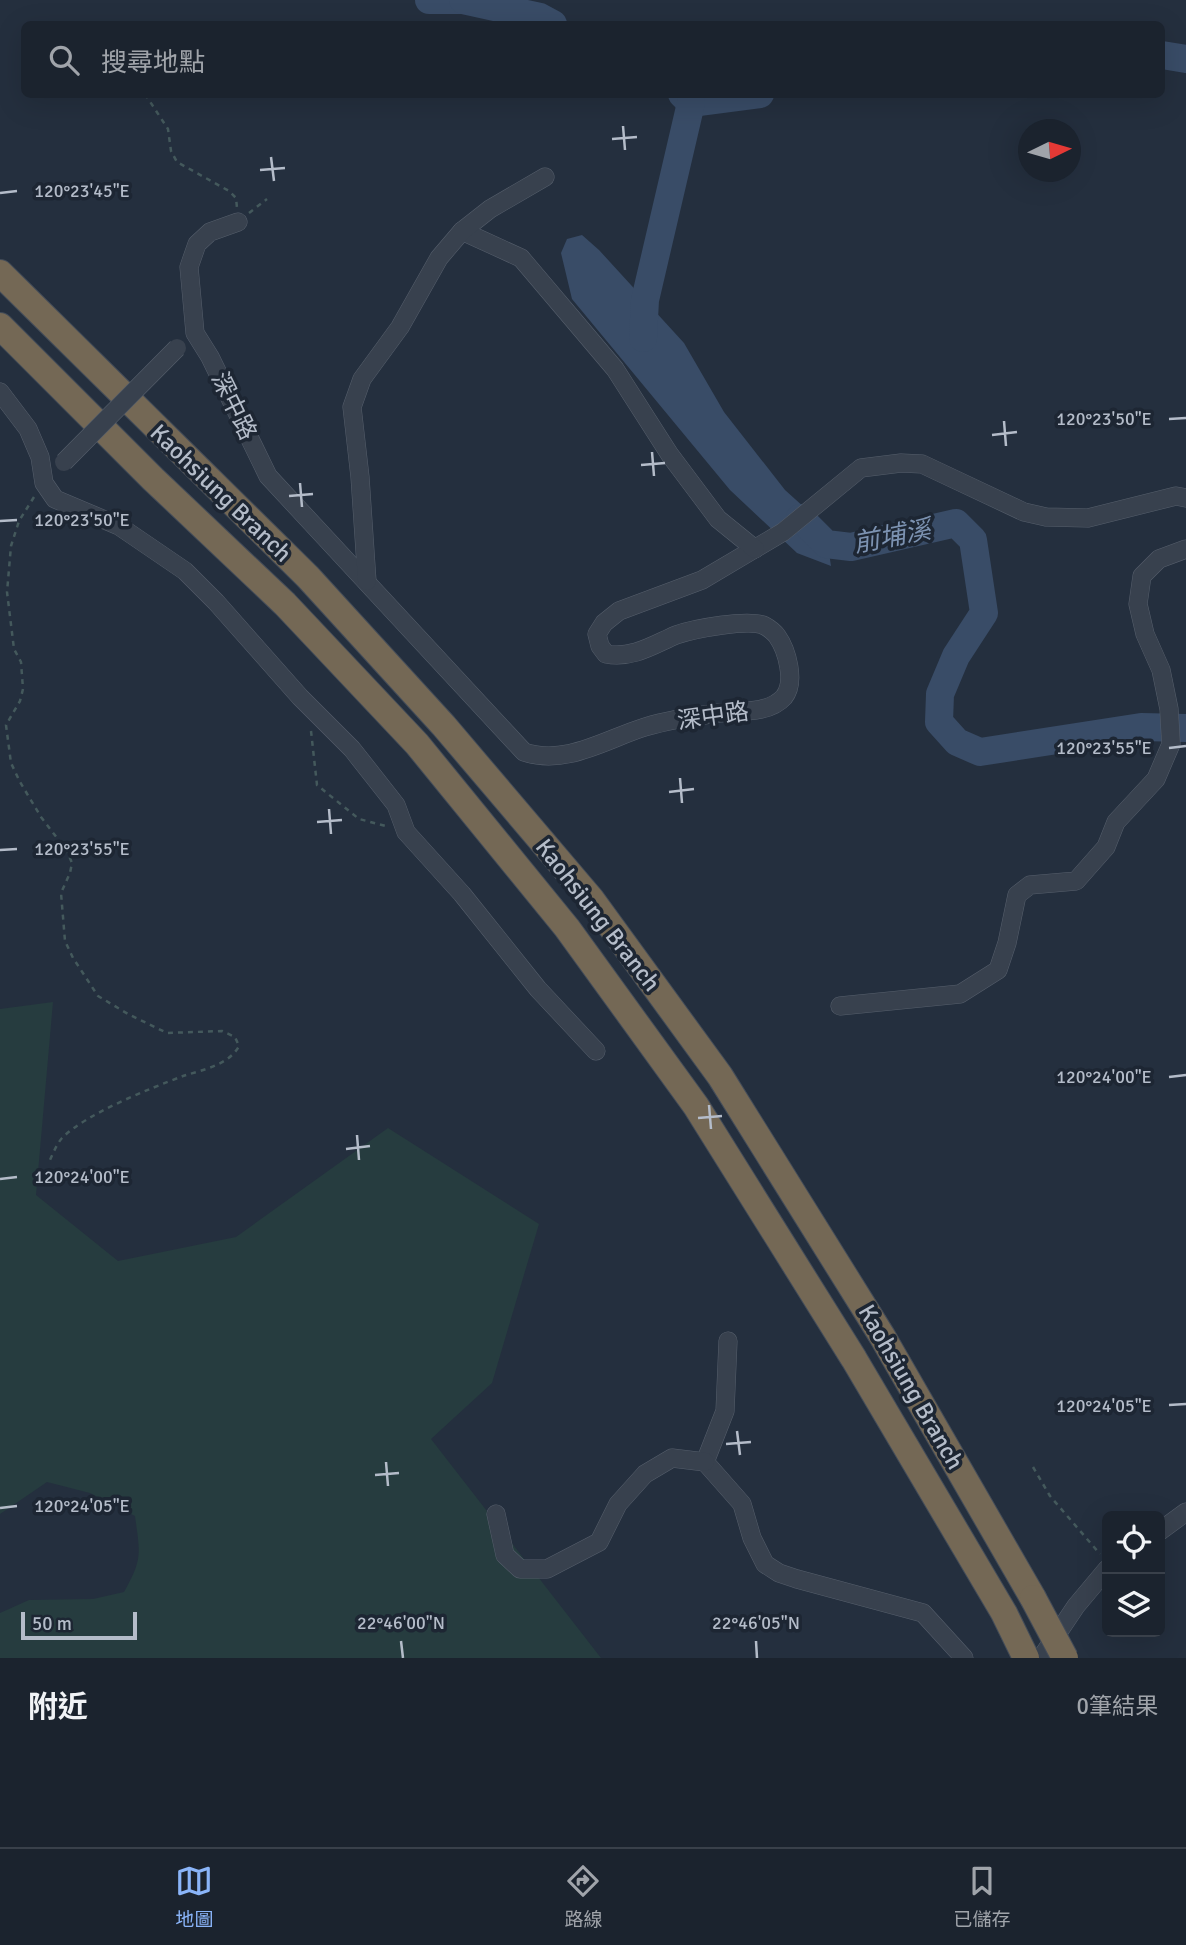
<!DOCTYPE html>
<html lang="zh-TW">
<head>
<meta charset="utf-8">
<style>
	body { margin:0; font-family:Signika,"Noto Sans TC",sans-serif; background:#242b36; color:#f1f3f6 }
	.controls { position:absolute; right:21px; bottom:21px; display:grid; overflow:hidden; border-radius:10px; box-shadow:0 7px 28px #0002 }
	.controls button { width:63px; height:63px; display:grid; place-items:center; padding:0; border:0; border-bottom:2px solid #39404a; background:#1b232e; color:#f1f3f6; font:35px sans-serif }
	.compass { position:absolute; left:1018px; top:119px; width:63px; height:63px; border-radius:50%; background:#1b232e; box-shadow:0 7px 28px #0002; rotate:85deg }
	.scale { position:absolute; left:21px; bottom:18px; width:116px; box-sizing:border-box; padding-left:7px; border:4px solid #b4bcc9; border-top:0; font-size:19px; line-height:24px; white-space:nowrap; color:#b4bcc9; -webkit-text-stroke:5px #1d2633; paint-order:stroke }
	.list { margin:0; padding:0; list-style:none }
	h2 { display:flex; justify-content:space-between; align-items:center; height:91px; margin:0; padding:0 28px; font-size:30px }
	h2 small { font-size:23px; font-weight:400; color:#a0a4aa }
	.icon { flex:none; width:38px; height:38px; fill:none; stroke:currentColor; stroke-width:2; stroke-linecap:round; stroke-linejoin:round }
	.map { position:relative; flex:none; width:1186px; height:1658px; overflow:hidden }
	.search { position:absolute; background:#1b232e; box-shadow:0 7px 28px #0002; left:21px; right:21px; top:21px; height:77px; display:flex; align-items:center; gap:18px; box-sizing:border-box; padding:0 24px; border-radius:10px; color:#a0a4aa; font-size:26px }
	.sheet { height:189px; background:#1b232e }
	nav { display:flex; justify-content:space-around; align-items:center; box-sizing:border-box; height:98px; border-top:2px solid #39404a; background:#1b232e; font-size:19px; color:#a0a4aa }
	nav a { display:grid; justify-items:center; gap:4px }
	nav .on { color:#8ab4f8 }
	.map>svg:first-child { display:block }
	.green { fill:#263c3f }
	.water { fill:#394c67 }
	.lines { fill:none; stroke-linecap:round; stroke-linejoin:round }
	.river { stroke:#394c67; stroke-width:28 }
	.minor-casing { stroke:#565f6c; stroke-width:19 }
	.highway-casing { stroke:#434c59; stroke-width:28 }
	.path { stroke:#44595c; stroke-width:2.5; stroke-dasharray:5 5; stroke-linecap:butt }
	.minor { stroke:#38414e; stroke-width:18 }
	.highway { stroke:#746855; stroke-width:26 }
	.minor-bridge-casing { stroke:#565f6c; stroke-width:19; stroke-linecap:butt }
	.highway-bridge-casing { stroke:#434c59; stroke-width:28; stroke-linecap:butt }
	.minor-bridge { stroke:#38414e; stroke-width:18 }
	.highway-bridge { stroke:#746855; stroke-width:26 }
	.ticks { fill:none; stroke:#b4bcc9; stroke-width:2.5 }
	.labels { text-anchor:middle; stroke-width:7; stroke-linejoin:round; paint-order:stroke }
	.street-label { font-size:24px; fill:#b4bcc9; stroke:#1d2633 }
	.water-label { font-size:26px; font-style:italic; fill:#7c92b1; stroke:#1d2633 }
	.ticks-label { font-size:18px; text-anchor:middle; fill:#b4bcc9; stroke:#1d2633; stroke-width:7; stroke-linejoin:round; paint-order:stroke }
</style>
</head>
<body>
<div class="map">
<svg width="1186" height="1658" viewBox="0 0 1186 1658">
	<rect width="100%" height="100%" fill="#242f3e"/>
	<path class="green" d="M 53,1002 L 36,1195 L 118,1261 L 236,1237 L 388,1128 L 539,1224 L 492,1383 L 431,1439 L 601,1658 L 0,1658 L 0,1613 L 29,1600 L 93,1599 L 124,1592 C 143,1559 140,1553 135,1516 L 90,1493 L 47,1482 L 0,1514 L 0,1009 Z"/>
	<polygon class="water" points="582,235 599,250 684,343 724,412 785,490 825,526 831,566 797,553 730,490 572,299 561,253 567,239"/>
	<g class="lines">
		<g class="river">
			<polyline points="429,0 461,0"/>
			<polyline points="463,0 540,17 553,24"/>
			<polyline points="1162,55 1186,59"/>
			<polyline points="682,94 691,103 760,94"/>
			<polyline points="643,338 645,300 691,103"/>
			<polyline points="800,518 826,544 851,547 956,523 973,540 984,613 956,656 940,694 939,722 957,742 980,752 1141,727 1186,728"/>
		</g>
		<g class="minor-casing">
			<g id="minor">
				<path d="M 238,222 L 210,232 L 197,244 L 189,267 L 195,333 L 210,357 L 268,476 L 524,752 C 566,766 606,739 645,727 C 668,720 695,716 719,713 C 739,711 769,714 784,697 C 796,682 787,650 777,636 C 775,633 769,628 765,626 C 750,618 693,629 676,635 C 653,645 632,659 606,654 L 600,646 L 597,634 L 604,623 L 619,611 L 702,580 L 783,532 L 861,468 L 901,463 L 922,464 L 1024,512 L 1046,517 L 1088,518 L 1176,496 L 1186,498"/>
				<polyline points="462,231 521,258 615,369 670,455 718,519 755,549"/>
				<polyline points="0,392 28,429 40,457 44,483 55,499 119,526 185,571 216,602 300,697 352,749 396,805 406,832 462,894 538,989 596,1051"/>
				<polyline points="367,581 360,477 352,407 362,379 400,327 439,258 462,231 490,209 545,177"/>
				<polyline points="840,1006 960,994 998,970 1007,943 1017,895 1030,885 1076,881 1106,847 1116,822 1156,779 1171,744 1169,709 1161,670 1145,634 1138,604 1142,576 1159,559 1186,549"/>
				<polyline points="728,1341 725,1411 705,1462 742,1504 752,1538 765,1564 779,1573 797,1579 923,1613 964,1658"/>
				<polyline points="496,1514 505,1555 520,1569 547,1569 599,1542 618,1504 645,1474 672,1458 705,1462"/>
				<polyline points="1160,1531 1186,1512"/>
				<polyline points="1041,1658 1076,1606 1107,1569"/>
			</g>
		</g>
		<g class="highway-casing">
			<g id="highway">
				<polyline points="0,273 308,577 444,726 591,899 720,1076 882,1336 1033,1598"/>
				<polyline points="0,326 153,479 285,604 417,744 567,928 696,1106 854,1359 1004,1613 1026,1658"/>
			</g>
		</g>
		<g class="path">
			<polyline points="145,94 168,129 171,151 177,162 229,191 236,198 237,208"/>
			<polyline points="249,213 267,199"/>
			<path d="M 34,497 L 19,521 L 11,546 L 7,592 L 14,649 L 21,662 L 23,689 L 20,701 L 6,725 L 11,763 L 20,782 L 41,817 L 67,851 L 72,863 L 70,873 L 61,893 L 65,941 L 73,958 L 98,996 L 128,1014 L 167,1033 L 222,1031 L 235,1037 L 239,1046 C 229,1065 202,1070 183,1076 C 149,1089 87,1113 62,1138 C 56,1145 53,1154 49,1162"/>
			<polyline points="311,731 317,785 359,819 386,826"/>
			<polyline points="1033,1467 1050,1496 1100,1554"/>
		</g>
		<use href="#minor" class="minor"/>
		<use href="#highway" class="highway"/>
		<g class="minor-bridge-casing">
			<polyline id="minor-bridge" points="64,462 177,348"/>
		</g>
		<g class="highway-bridge-casing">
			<polyline id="highway-bridge" points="1033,1598 1065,1658"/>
		</g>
		<use href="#minor-bridge" class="minor-bridge"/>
		<use href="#highway-bridge" class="highway-bridge"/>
	</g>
	<path class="ticks" d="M 623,126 L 625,150M 612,139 L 637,137M 271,157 L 274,181M 260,170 L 285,168M 0,193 L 17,191M 1169,419 L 1186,418M 1004,421 L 1006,446M 992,435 L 1017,432M 652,452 L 654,476M 641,465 L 665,463M 300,483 L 302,507M 289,496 L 313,494M 0,521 L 17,520M 1169,748 L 1186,746M 680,778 L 682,803M 669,792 L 694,789M 329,809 L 331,834M 317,822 L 342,820M 0,850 L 17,849M 1169,1077 L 1186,1075M 709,1105 L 711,1129M 698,1118 L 722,1116M 357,1135 L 359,1160M 346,1149 L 370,1146M 0,1179 L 17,1177M 1169,1405 L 1186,1404M 737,1431 L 740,1455M 726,1444 L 751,1442M 386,1462 L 388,1486M 375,1475 L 399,1473M 0,1508 L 17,1506M 401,1641 L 403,1658M 756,1641 L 757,1658"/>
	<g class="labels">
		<g class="street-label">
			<text transform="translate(234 406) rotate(64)" y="8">深中路</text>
			<text transform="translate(221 493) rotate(44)" y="8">Kaohsiung Branch</text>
			<text transform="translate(713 716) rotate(-8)" y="8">深中路</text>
			<text transform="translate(598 915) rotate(52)" y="8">Kaohsiung Branch</text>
			<text transform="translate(911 1387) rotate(60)" y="8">Kaohsiung Branch</text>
		</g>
		<g class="water-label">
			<text transform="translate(892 536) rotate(-11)" y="9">前埔溪</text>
		</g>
	</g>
	<g class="ticks-label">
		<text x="82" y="197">120°23'45"E</text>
		<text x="1104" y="425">120°23'50"E</text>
		<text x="82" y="526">120°23'50"E</text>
		<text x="1104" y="754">120°23'55"E</text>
		<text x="82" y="855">120°23'55"E</text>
		<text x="1104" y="1083">120°24'00"E</text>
		<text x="82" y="1183">120°24'00"E</text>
		<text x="1104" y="1412">120°24'05"E</text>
		<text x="82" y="1512">120°24'05"E</text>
		<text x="401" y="1629">22°46'00"N</text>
		<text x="756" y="1629">22°46'05"N</text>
	</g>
</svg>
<div class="controls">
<button><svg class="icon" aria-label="locate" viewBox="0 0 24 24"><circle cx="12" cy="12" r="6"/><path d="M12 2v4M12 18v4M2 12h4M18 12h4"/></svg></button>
<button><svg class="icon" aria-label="layers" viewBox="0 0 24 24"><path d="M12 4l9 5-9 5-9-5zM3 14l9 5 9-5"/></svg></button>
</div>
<svg class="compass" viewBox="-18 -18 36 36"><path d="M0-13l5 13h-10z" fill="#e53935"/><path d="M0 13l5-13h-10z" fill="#a0a4aa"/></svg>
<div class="scale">50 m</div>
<div class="search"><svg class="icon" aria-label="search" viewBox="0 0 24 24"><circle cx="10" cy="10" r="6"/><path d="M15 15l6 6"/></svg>搜尋地點</div>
</div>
<section class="sheet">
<h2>附近<small>0筆結果</small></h2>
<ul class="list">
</ul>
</section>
<nav>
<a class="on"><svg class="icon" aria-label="map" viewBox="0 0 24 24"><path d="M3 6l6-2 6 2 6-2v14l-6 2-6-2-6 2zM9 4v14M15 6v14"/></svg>地圖</a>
<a><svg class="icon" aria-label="directions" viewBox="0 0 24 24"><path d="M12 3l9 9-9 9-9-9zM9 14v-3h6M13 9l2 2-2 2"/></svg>路線</a>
<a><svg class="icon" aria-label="saved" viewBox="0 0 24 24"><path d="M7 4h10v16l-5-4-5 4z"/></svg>已儲存</a>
</nav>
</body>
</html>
